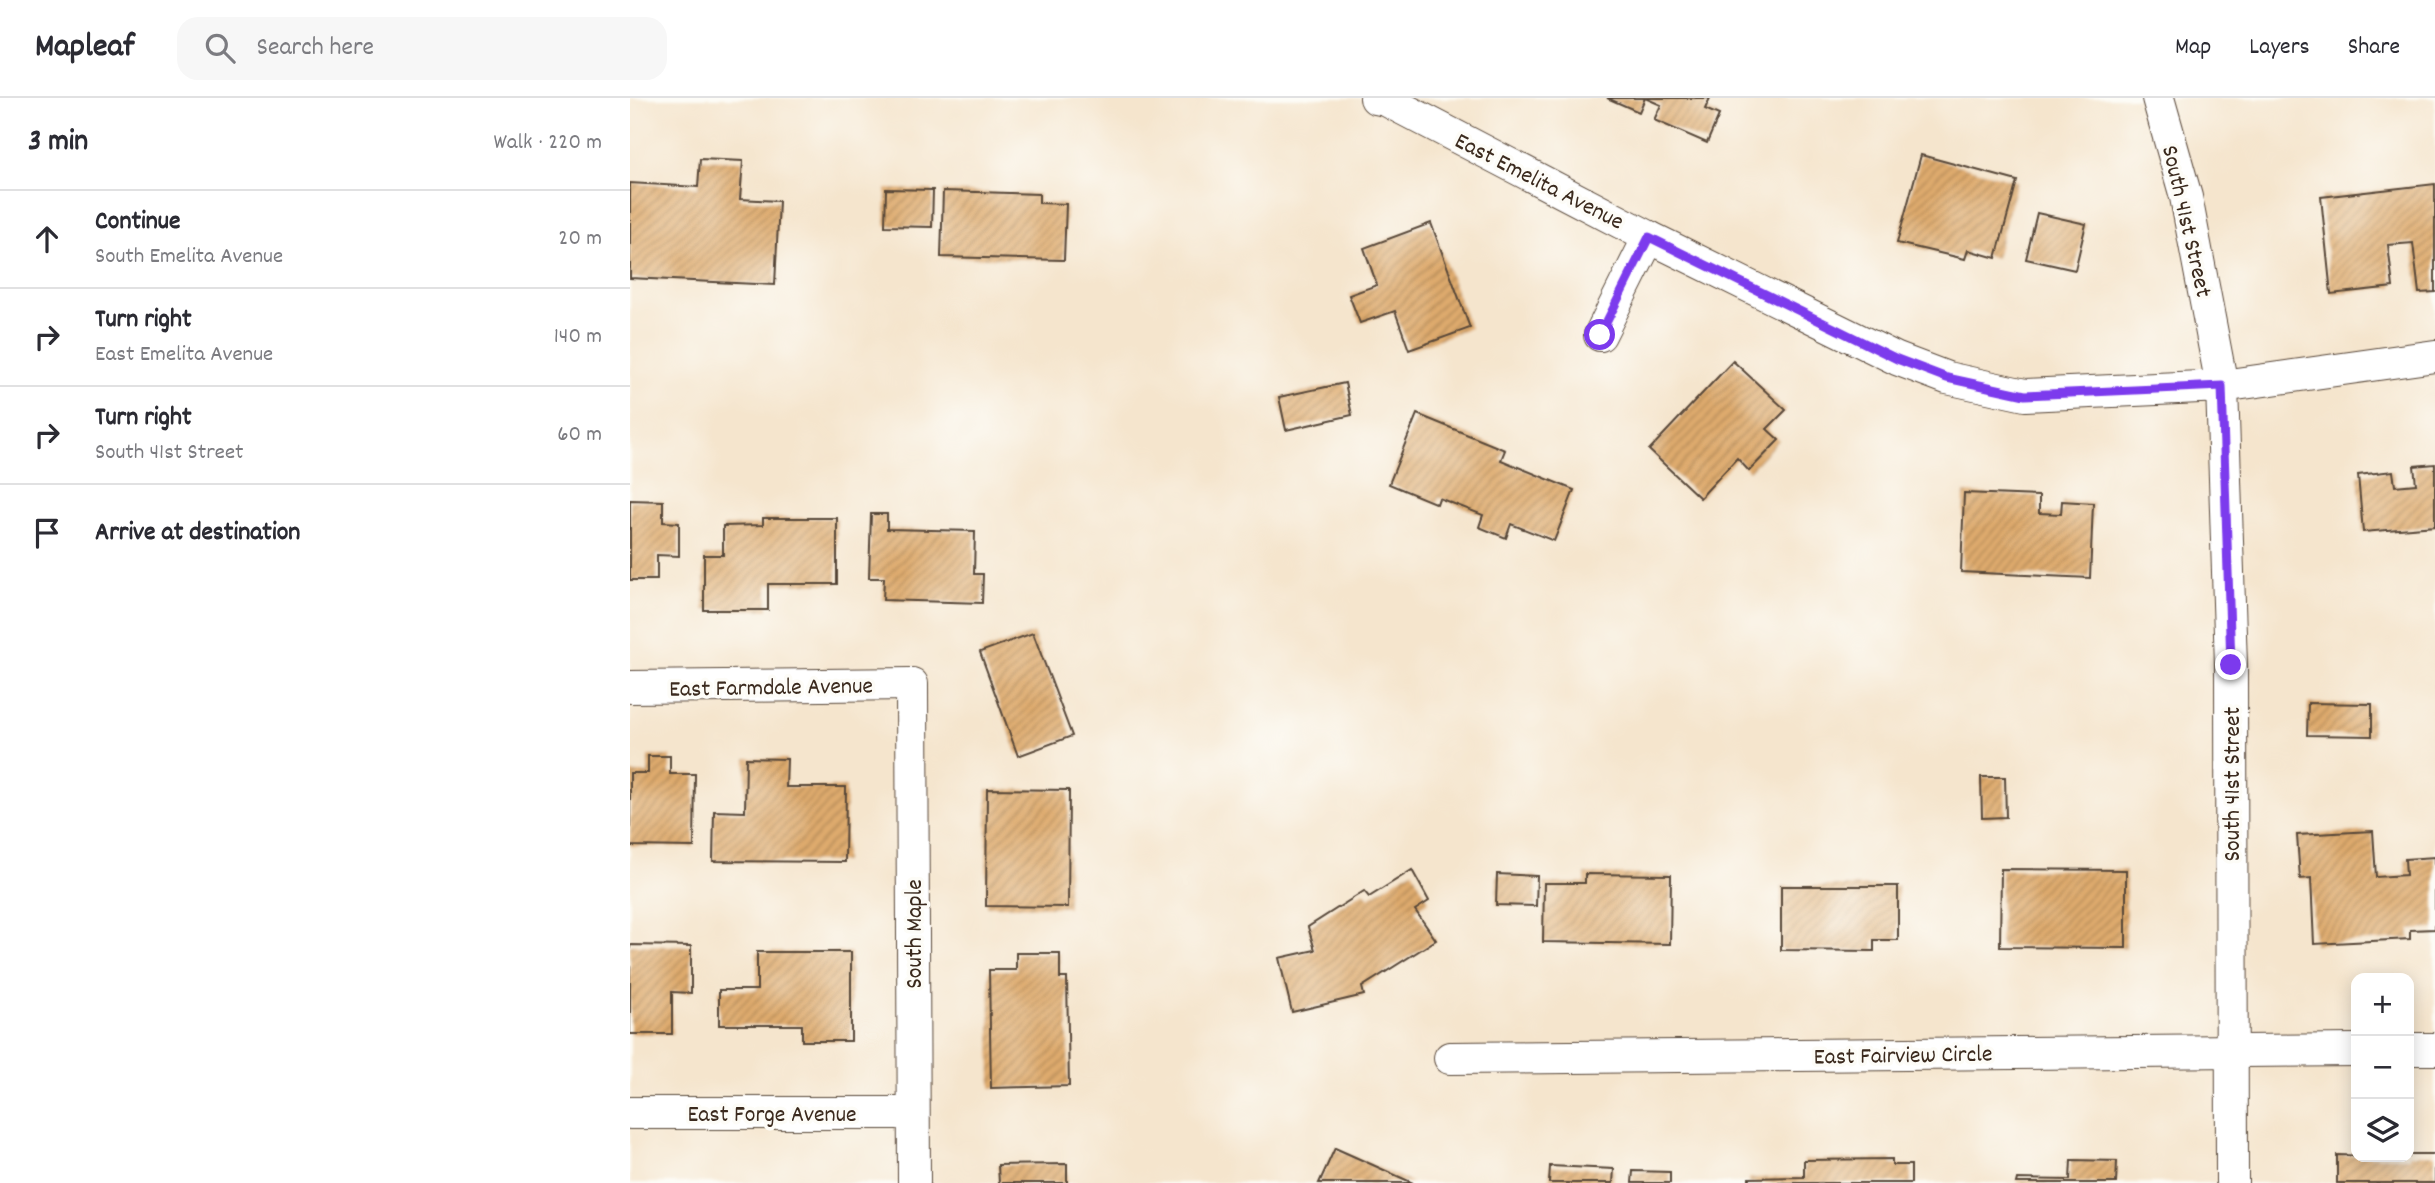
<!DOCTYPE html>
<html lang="en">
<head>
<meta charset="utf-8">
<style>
	body { margin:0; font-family:Dekko,sans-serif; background:#f7f7f7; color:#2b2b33 }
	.controls { position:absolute; right:21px; bottom:21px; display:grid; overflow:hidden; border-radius:14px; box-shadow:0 4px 18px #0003 }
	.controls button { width:63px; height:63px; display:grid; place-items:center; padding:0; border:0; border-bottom:2px solid #e1e1e2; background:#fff; color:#2b2b33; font:35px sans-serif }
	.stop { position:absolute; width:21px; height:21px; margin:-16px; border:5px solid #7c3aed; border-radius:50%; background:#fff }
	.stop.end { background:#7c3aed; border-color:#fff; box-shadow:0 2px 7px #0008 }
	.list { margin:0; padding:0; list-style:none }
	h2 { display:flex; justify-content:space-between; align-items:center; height:91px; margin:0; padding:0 28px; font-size:30px }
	h2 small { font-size:23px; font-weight:400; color:#7c7c81 }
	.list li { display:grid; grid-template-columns:46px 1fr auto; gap:21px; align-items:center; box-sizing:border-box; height:98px; padding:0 28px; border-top:2px solid #e1e1e2 }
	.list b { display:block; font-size:26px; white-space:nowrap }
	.list p { margin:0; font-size:23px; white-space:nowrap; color:#7c7c81 }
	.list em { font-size:23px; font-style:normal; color:#7c7c81 }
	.icon { flex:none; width:38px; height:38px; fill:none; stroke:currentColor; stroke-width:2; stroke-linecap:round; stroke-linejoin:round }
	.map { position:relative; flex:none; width:1805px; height:1085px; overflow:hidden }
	header { display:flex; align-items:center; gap:42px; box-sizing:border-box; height:98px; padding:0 35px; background:#fff; border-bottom:2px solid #e1e1e2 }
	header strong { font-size:33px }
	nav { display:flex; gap:38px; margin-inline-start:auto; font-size:24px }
	.search { width:490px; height:63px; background:#f7f7f7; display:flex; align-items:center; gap:18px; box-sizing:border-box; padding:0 24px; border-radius:21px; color:#7c7c81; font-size:26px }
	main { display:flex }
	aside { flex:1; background:#fff }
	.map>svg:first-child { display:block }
	.building { fill:url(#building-hatch) }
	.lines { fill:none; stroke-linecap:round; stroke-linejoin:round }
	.minor-casing { stroke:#574638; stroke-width:34 }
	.minor { stroke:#fff; stroke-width:32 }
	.route { stroke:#7c3aed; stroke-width:9 }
	.labels { text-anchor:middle; stroke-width:7; stroke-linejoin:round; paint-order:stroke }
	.street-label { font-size:24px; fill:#3b2a1e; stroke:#fdfcf7 }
</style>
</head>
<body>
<header>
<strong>Mapleaf</strong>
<div class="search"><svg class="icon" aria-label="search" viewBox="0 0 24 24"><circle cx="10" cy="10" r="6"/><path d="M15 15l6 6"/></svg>Search here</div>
<nav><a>Map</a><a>Layers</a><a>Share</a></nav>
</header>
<main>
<aside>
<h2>3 min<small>Walk · 220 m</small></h2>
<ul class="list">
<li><svg class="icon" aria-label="ahead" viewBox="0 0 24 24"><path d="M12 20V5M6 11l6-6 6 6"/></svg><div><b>Continue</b><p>South Emelita Avenue</p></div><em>20 m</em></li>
<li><svg class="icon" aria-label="right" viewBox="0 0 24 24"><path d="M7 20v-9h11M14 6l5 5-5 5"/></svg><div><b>Turn right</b><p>East Emelita Avenue</p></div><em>140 m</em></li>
<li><svg class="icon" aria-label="right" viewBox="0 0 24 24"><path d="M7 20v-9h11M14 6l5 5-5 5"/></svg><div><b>Turn right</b><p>South 41st Street</p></div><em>60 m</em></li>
<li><svg class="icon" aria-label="arrive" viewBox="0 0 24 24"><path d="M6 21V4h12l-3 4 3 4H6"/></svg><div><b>Arrive at destination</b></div></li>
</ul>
</aside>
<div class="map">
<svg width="1805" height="1085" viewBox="0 0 1805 1085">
	<defs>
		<pattern id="building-hatch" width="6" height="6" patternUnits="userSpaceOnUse" patternTransform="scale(1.75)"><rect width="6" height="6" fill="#deaa6d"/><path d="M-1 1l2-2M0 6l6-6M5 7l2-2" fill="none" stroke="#b58b59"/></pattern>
	</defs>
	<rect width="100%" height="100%" fill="#fdfcf7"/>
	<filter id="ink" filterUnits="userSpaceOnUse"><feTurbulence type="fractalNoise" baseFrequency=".0143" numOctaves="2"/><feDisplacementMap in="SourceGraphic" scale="14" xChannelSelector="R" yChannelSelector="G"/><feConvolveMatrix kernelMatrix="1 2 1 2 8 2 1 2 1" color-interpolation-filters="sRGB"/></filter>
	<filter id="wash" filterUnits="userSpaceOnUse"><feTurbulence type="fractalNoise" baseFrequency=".00686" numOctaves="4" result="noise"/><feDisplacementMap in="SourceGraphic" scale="28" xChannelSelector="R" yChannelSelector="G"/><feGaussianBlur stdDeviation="1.57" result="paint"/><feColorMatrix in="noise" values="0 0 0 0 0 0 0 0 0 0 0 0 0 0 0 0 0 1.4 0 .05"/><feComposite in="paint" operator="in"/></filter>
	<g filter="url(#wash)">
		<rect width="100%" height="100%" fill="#f5e5cd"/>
		<g id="blocks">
			<g class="building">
				<polygon points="977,0 1015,0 1009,14"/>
				<polygon points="1015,0 1080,0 1075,11 1089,17 1077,45 1024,22 1031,7"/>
				<polygon points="1291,57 1387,83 1366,160 1338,152 1335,161 1267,145"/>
				<polygon points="70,61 113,63 110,101 149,103 145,187 0,180 0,85 68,89"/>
				<polygon points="1805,86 1805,194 1789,195 1783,145 1758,147 1763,189 1701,196 1691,99"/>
				<polygon points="256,91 303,92 302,129 255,128"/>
				<polygon points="313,93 409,96 409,105 436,106 434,162 311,159"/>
				<polygon points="1407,115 1456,126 1445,172 1396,161"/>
				<polygon points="801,125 840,230 779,252 765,213 730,225 719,197 747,187 734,150"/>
				<polygon points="1103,263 1156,312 1137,331 1149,342 1119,373 1107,360 1070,400 1019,352"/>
				<polygon points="715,285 722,317 656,332 649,299"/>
				<polygon points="787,316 875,352 871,362 944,392 924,443 881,426 876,440 849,429 853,417 809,400 807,406 759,386"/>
				<polygon points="1805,366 1805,428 1733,434 1728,377 1763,373 1765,388 1786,386 1784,368"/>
				<polygon points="1334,395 1409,398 1409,415 1431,416 1432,403 1463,405 1460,480 1331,474"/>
				<polygon points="0,402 33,403 33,424 49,425 49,458 27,457 27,482 0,482"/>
				<polygon points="241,416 257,416 257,431 345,433 344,476 353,476 352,505 253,502 254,480 239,480"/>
				<polygon points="133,420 207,420 207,486 138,486 138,512 74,512 74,457 93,457 93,428 133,427"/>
				<polygon points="403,535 442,638 388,658 350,554"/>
				<polygon points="1678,605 1742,606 1742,638 1677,637"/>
				<polygon points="18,658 40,658 40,676 65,676 64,749 0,748 0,675 18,675"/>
				<polygon points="116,660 157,661 156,689 216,689 215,764 83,763 84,713 115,714"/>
				<polygon points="1351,679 1375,679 1376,719 1352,720"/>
				<polygon points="357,691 439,692 438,809 356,808"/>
				<polygon points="1743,733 1746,779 1776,777 1775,761 1805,759 1805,831 1780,832 1780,841 1684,846 1681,780 1670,781 1667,737"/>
				<polygon points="1371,771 1496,772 1496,850 1370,849"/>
				<polygon points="782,772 799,803 785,812 806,842 732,889 734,897 662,914 649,860 685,852 678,829 734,793 739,799"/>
				<polygon points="867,776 907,778 906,808 866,807"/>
				<polygon points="955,776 1041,777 1040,846 913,844 914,785 955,785"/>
				<polygon points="1151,788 1268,788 1268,842 1244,842 1244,853 1151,852"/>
				<polygon points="0,847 61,848 61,895 42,894 42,936 0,936"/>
				<polygon points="127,854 221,854 221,943 172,943 172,927 89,927 89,892 127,892"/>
				<polygon points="386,855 430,855 430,880 437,880 439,988 361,990 359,872 386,872"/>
				<polygon points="705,1050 783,1085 689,1085"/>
				<polygon points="1779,1056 1805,1056 1805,1085 1707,1085 1707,1057 1779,1059"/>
				<polygon points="1262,1061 1262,1067 1281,1067 1281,1085 1119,1085 1119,1080 1174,1079 1174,1062"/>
				<polygon points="1441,1062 1487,1063 1486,1085 1386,1085 1387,1081 1440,1082"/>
				<polygon points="437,1066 437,1085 369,1085 368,1067"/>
				<polygon points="920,1068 984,1071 983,1085 919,1085"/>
				<polygon points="1003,1073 1040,1074 1040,1085 1002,1085"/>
			</g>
		</g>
	</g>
	<g filter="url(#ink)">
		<use href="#blocks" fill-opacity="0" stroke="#574638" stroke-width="2"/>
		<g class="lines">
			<g class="minor-casing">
				<g id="minor">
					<polyline points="746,0 756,2 1019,139 1267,261 1317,280 1395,297 1592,288 1805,258"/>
					<polyline points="1528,0 1556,99 1592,288 1601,567 1602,1085"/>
					<polyline points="970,237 1019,139"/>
					<polyline points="0,589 282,586 284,1085"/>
					<polyline points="1779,951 1805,951"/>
					<polyline points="820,960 1726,952"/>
					<polyline points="0,1015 283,1015"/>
				</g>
			</g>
			<use href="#minor" class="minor"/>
		</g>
	</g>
	<g class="lines" filter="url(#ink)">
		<polyline class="route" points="970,237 1019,139 1267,261 1317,280 1395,297 1592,288 1601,567"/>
	</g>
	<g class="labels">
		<g class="street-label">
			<text transform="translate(910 82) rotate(27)" y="8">East Emelita Avenue</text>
			<text transform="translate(1558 123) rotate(77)" y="8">South 41st Street</text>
			<text transform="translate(141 588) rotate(-1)" y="8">East Farmdale Avenue</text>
			<text transform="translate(1601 686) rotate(-90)" y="8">South 41st Street</text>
			<text transform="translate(283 836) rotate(-90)" y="8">South Maple</text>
			<text transform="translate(1273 956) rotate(-1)" y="8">East Fairview Circle</text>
			<text x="142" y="1023">East Forge Avenue</text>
		</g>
	</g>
</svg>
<div class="controls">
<button>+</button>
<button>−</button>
<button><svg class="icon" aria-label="layers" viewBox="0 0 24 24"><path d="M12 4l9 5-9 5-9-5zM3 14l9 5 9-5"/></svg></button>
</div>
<div class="stop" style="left:970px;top:237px"></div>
<div class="stop end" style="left:1601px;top:567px"></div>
</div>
</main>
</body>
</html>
